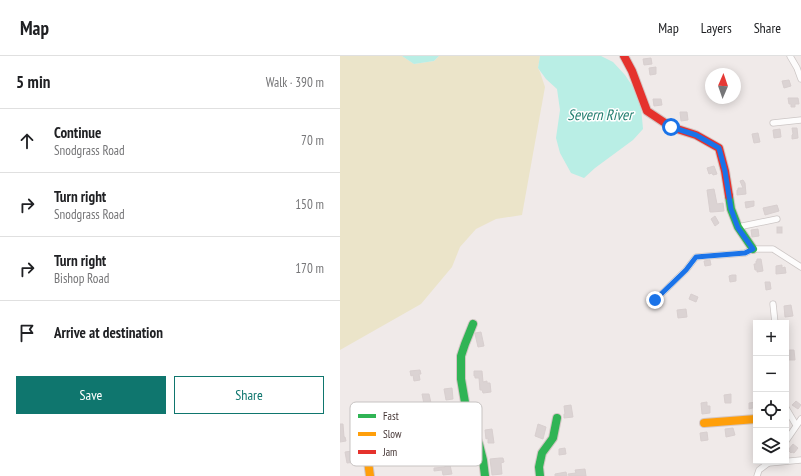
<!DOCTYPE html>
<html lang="en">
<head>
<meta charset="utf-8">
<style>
	body { margin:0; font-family:"PT Sans Narrow",sans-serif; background:#f6f6f6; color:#202124 }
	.controls { position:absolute; right:12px; bottom:12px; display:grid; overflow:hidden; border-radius:0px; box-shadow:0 2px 10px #0003 }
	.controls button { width:36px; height:36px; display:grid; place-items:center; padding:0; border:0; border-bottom:1px solid #e0e0e0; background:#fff; color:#202124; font:20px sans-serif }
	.compass { position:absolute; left:365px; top:12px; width:36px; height:36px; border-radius:50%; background:#fff; box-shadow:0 2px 10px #0003; rotate:2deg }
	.stop { position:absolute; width:12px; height:12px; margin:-9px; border:3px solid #1a73e8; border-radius:50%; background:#fff }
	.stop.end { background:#1a73e8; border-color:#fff; box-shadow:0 1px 4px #0008 }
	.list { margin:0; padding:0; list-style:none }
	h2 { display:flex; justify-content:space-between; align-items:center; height:52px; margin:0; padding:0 16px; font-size:17px }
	h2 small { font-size:13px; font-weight:400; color:#757577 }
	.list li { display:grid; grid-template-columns:26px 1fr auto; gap:12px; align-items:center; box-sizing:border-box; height:64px; padding:0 16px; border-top:1px solid #e0e0e0 }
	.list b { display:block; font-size:15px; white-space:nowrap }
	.list p { margin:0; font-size:13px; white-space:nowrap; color:#757577 }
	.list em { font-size:13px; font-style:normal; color:#757577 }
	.actions { display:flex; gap:8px; padding:12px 16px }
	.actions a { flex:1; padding:9px 0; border:1px solid #0f766e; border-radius:0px; text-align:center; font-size:14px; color:#0f766e }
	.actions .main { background:#0f766e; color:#fff }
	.icon { flex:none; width:22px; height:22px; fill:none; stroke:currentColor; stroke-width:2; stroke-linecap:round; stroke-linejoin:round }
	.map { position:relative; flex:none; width:461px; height:420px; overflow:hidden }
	header { display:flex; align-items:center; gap:24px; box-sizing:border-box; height:56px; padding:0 20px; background:#fff; border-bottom:1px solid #e0e0e0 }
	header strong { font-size:19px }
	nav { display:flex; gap:22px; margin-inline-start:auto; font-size:14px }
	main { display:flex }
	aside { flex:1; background:#fff }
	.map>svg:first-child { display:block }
	.green { fill:#ebe4c9 }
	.water { fill:#b9eee5 }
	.building { fill:#dbd3d3; stroke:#d8cfcf }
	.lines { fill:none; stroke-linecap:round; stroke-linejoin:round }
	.street-casing { stroke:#ccc6c5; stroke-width:7 }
	.fast-casing { stroke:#d3c6c4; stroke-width:10 }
	.slow-casing { stroke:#d3c6c4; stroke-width:10 }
	.jam-casing { stroke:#d3c6c4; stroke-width:10 }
	.street { stroke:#fdfcfc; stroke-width:5.5 }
	.fast { stroke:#30b455; stroke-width:8 }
	.slow { stroke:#ff9f0a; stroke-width:8 }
	.jam { stroke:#e5322d; stroke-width:8 }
	.route { stroke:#1a73e8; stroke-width:5 }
	.labels { text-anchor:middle; stroke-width:3; stroke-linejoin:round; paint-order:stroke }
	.water-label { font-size:15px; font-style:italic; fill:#268072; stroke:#fff }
	.key { fill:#fff; stroke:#c7c3c2; stroke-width:1 }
	.key-label { font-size:11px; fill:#453635 }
</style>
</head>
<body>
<header>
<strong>Map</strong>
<nav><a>Map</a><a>Layers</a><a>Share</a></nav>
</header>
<main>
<aside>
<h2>5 min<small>Walk · 390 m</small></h2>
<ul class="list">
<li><svg class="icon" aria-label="ahead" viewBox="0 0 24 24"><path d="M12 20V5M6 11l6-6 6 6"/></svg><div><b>Continue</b><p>Snodgrass Road</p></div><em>70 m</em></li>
<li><svg class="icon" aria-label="right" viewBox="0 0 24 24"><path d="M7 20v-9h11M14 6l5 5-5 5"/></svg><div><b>Turn right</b><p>Snodgrass Road</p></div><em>150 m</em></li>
<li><svg class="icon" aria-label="right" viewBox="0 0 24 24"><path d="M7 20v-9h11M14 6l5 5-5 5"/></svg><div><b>Turn right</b><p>Bishop Road</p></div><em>170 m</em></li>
<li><svg class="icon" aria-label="arrive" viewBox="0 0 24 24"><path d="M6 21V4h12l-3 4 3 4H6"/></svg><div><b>Arrive at destination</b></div></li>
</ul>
<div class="actions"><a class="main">Save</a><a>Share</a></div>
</aside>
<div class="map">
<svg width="461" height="420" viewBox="0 0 461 420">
	<rect width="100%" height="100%" fill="#f0eae9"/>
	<polygon class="green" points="0,0 62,0 74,8 94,5 99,0 200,0 198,12 200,16 205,31 182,159 156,163 136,173 120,191 112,211 81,248 0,294"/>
	<g class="water">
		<polygon points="62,0 99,0 94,5 74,8"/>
		<polygon points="200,0 261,0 273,6 285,19 293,31 301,51 303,73 293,84 255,112 244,122 231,117 220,97 216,82 220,54 217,33 206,23 198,12"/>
	</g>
	<g class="building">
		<polygon points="311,2 312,8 304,9 303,3"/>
		<polygon points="316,11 316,18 310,19 309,12"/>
		<polygon points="449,24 451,30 444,32 442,25"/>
		<polygon points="448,42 458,42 459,48 455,48 455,51 451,51 451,48 449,48"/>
		<polygon points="313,43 321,43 322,49 314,50"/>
		<polygon points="340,56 347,56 348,64 341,65"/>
		<polygon points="452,72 457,72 458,82 452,83 452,79 453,78"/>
		<polygon points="440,73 441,81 434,82 433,74"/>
		<polygon points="418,77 420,86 414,87 412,78"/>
		<polygon points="374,110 377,118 373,119 372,117 369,118 367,112"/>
		<polygon points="403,124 405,127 406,138 397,139 397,134 398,134 398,132 403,132 400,125"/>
		<polygon points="374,133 377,148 383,147 384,155 372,156 370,156 367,134"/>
		<polygon points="414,145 414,150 406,152 405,146"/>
		<polygon points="437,149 439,155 425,159 423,152"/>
		<polygon points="375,160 379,167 375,170 371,163"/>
		<rect x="437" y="171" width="5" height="6"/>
		<polygon points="418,173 419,180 412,181 411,174"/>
		<polygon points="417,203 421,203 423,215 417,216 417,214 415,214 414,208 416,208 416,205 417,205"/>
		<polygon points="370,204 371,209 365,210 364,205"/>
		<polygon points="442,209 442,212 445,211 446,217 436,218 436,210"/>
		<polygon points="392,219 396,219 396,225 390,226 389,220"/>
		<polygon points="425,226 430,226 431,233 426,234"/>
		<polygon points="351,238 358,241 356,246 349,243"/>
		<polygon points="451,249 453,260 445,261 444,250"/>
		<polygon points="346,253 347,261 338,262 337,254"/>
		<polygon points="141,276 144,290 138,291 135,278 135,277"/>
		<polygon points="450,294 454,294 455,304 448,304 447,295"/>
		<polygon points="80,314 81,318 79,318 80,324 74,325 73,319 71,320 70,315"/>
		<polygon points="134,315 142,315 143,326 147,325 147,327 150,327 151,336 143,337 142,334 140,334 139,322 135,322 135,320 134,320"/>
		<polygon points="112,332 113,343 106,344 104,333"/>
		<polygon points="82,338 89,338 91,347 84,348"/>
		<polygon points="391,338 391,347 385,347 384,339"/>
		<polygon points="456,345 461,349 458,353 452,349"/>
		<polygon points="367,346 367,350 370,350 370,357 362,358 361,347"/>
		<polygon points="416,346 416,351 409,353 409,347"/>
		<polygon points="231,349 233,361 224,362 224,358 225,358 224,350"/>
		<polygon points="0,368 3,368 4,381 5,381 6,385 0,386"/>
		<polygon points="198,368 206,371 203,383 195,380"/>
		<polygon points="393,372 395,379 386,381 385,373"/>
		<polygon points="152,373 154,387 148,387 148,382 146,383 145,374"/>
		<polygon points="367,376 368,384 361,385 360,377"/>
		<polygon points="453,388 458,392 454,397 452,396 451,397 448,394"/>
		<polygon points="225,392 226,398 219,399 219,393"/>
		<polygon points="12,395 13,402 14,401 15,406 7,407 5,396"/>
		<polygon points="160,402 163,402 164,406 161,407 162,418 152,419 150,403"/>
		<polygon points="105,409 110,409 112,418 103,419 102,414 94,415 94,412 105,411"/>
		<polygon points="245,413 246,420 229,420 228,418 236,417 235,414"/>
		<polygon points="226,416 227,420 215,420 215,418"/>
	</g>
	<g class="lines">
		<g class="street-casing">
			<g id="street">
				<polyline points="450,0 457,12 461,23"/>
				<polyline points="433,67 461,64"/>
				<polyline points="398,171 437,163"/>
				<polyline points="315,244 346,214 356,201 405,197 413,193 433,193 461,211"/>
				<polyline points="433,248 435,267"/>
				<polyline points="446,352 456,369"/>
				<polyline points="446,385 461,363"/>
				<polyline points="115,401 140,394"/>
				<polyline points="429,407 461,404"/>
				<polyline points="417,420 419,414 431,405"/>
			</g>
		</g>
		<g class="fast-casing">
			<g id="fast">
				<polyline points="389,140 391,153 398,171 413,193"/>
				<polyline points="133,268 125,288 121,300 121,323 127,358 139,388 143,404 145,420"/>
				<polyline points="200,420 199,411 202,397 213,382 217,362"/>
			</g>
		</g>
		<g class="slow-casing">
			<g id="slow">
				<polyline points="364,367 416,363"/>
				<polyline points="24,376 30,420"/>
			</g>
		</g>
		<g class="jam-casing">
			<polyline id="jam" points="284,0 292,15 307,55 331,71 356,79 379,92 385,115 389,140"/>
		</g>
		<use href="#street" class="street"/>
		<use href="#fast" class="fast"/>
		<use href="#slow" class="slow"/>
		<use href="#jam" class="jam"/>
	</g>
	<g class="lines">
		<polyline class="route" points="315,244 346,214 356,201 405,197 413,193 398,172 391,153 385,115 379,92 356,79 331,71"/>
	</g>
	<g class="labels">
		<g class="water-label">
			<text x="260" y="64">Severn River</text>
		</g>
	</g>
	<rect x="10" y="346" width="132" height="64" rx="6" class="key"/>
	<rect x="18" y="358" width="18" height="4" fill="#30b455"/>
	<rect x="18" y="376" width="18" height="4" fill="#ff9f0a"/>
	<rect x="18" y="394" width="18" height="4" fill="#e5322d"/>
	<g class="key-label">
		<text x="43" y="364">Fast</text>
		<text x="43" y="382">Slow</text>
		<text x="43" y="400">Jam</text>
	</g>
</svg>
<div class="controls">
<button>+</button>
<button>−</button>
<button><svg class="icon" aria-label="locate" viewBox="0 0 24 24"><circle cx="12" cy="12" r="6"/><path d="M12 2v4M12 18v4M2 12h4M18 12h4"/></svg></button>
<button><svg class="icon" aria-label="layers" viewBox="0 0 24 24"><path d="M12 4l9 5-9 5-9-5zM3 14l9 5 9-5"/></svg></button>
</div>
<svg class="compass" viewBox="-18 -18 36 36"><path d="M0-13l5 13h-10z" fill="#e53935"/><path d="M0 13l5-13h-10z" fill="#757577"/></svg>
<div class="stop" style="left:331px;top:71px"></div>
<div class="stop end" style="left:315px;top:244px"></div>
</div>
</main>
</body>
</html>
